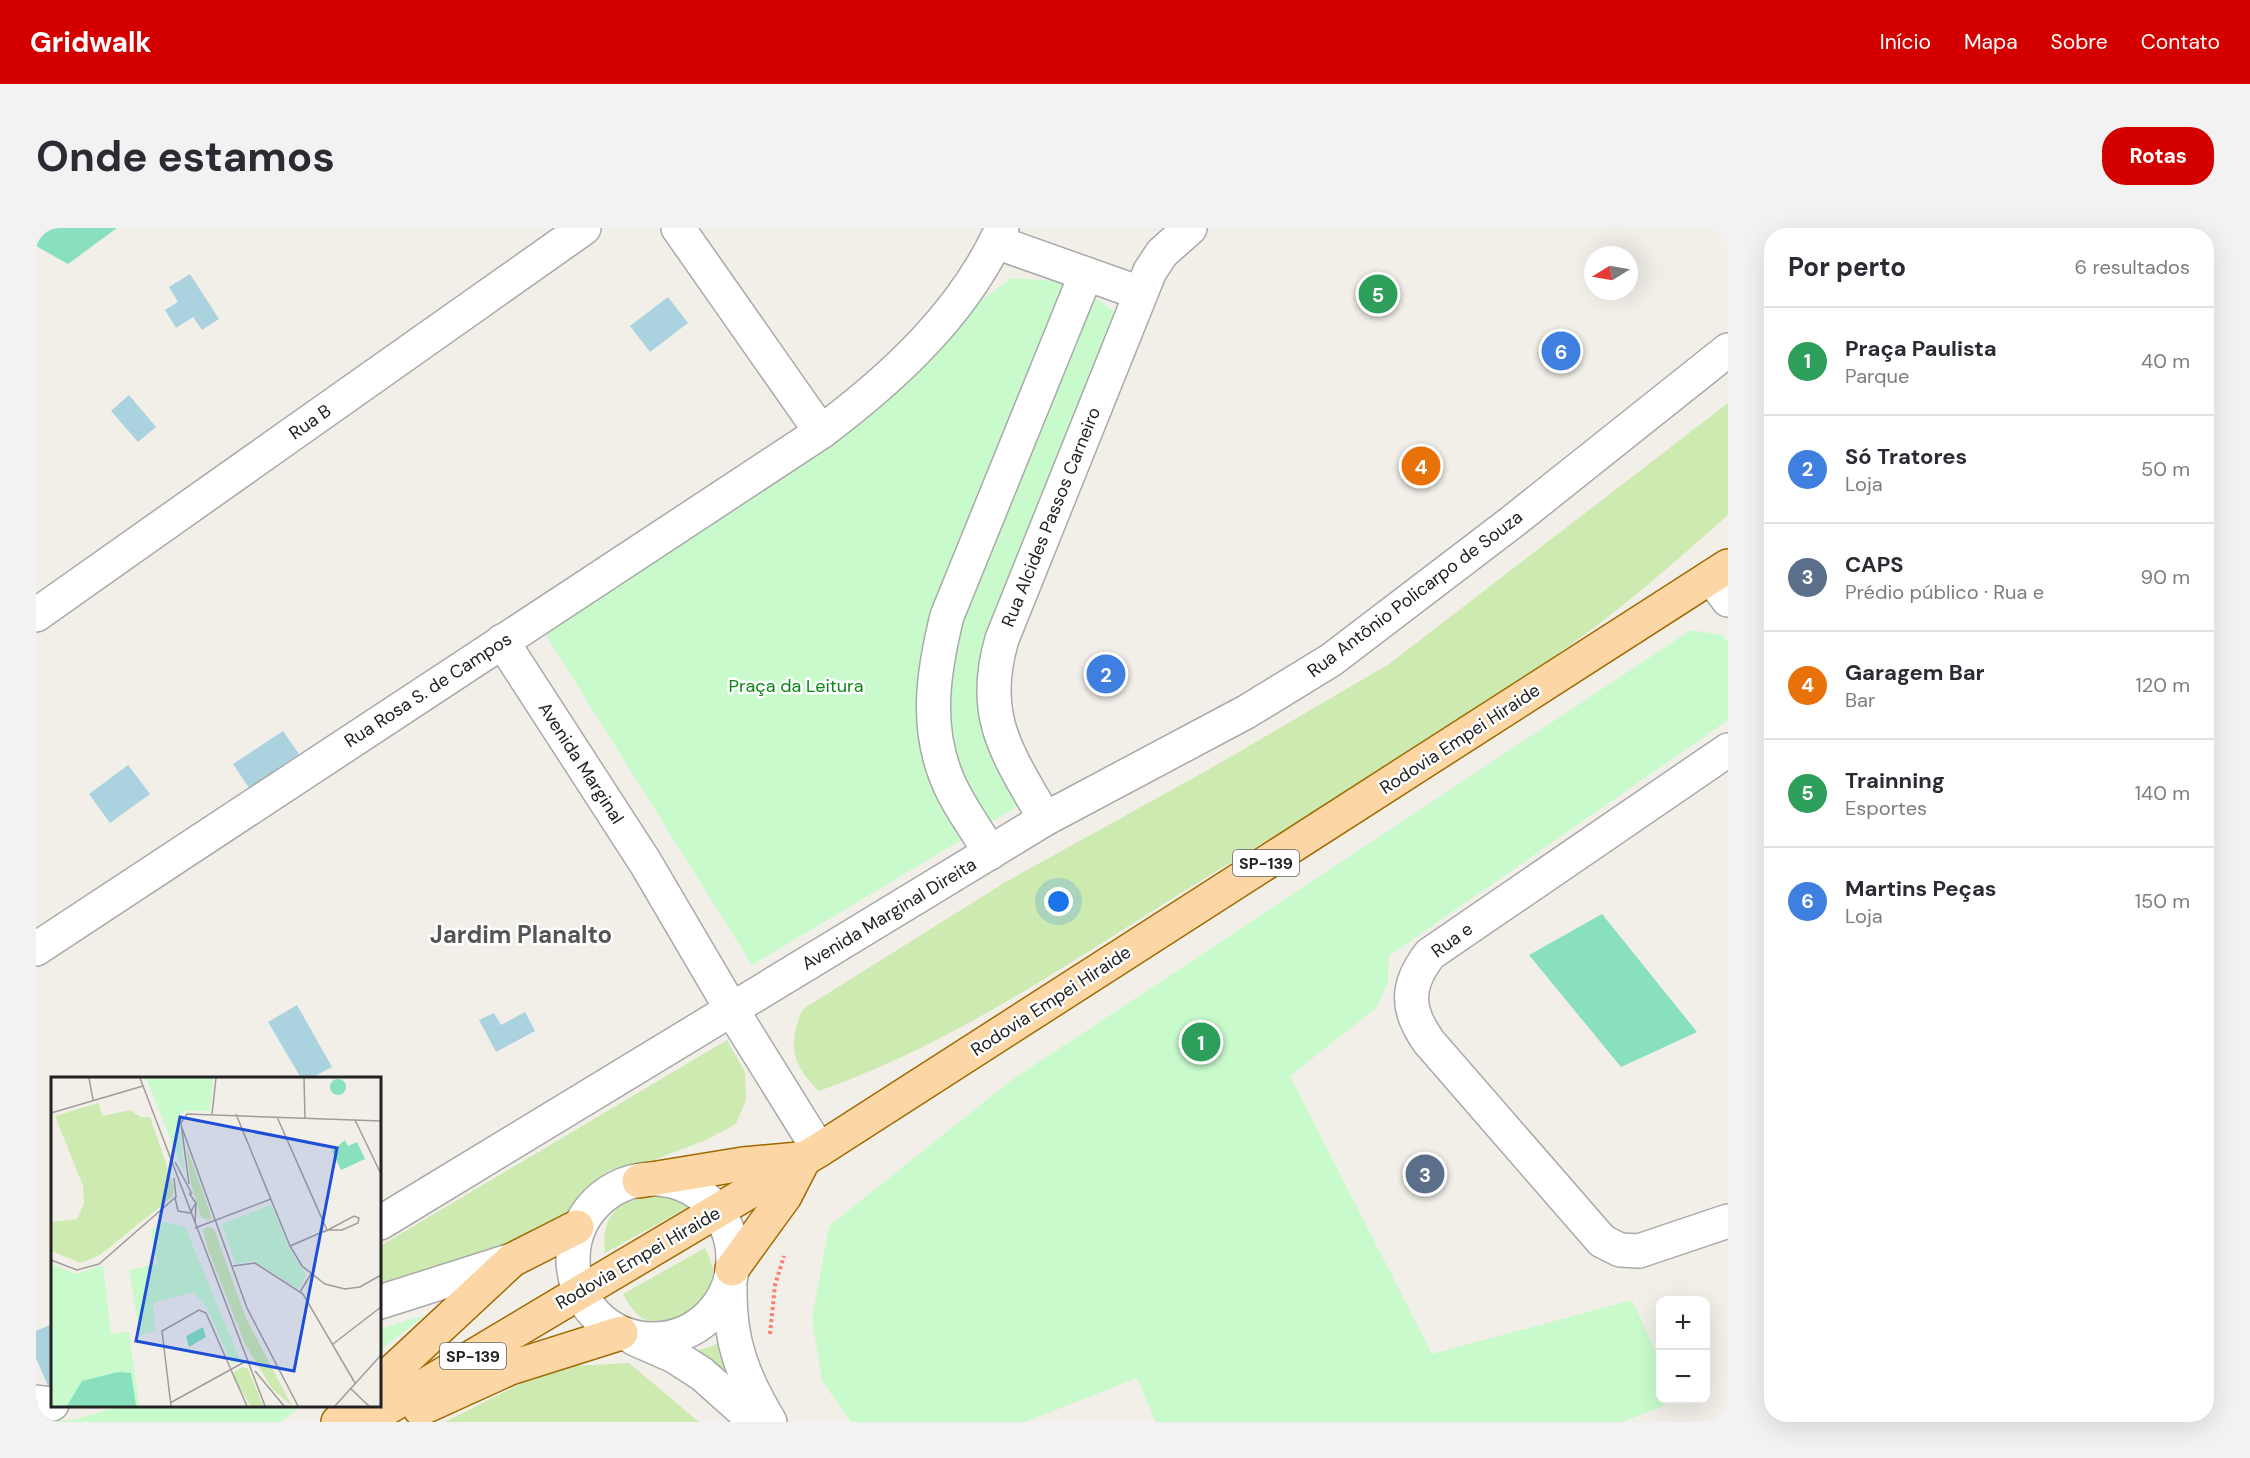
<!DOCTYPE html>
<html lang="pt">
<head>
<meta charset="utf-8">
<style>
	body { margin:0; font-family:"DM Sans",sans-serif; background:#f2f2f3; color:#2b2b33 }
	.controls { position:absolute; right:18px; bottom:18px; display:grid; overflow:hidden; border-radius:12px; box-shadow:0 6px 24px #0002 }
	.controls button { width:54px; height:54px; display:grid; place-items:center; padding:0; border:0; border-bottom:2px solid #e1e1e2; background:#fff; color:#2b2b33; font:30px sans-serif }
	.compass { position:absolute; left:1548px; top:18px; width:54px; height:54px; border-radius:50%; background:#fff; box-shadow:0 6px 24px #0002; rotate:259deg }
	.you { position:absolute; left:1023px; top:674px; width:21px; height:21px; margin:-15px; border:4px solid #fff; border-radius:50%; background:#1a73e8; box-shadow:0 0 0 9px #1a73e833 }
	.badge { display:grid; place-items:center; width:39px; height:39px; border-radius:50%; background:#d40000; color:#fff; font-size:20px; font-weight:700 }
	.pin { position:absolute; translate:-50% -50%; border:3px solid #fff; box-shadow:0 2px 6px #0006 }
	.list { margin:0; padding:0; list-style:none }
	h2 { display:flex; justify-content:space-between; align-items:center; height:78px; margin:0; padding:0 24px; font-size:26px }
	h2 small { font-size:20px; font-weight:400; color:#7c7c81 }
	.list li { display:grid; grid-template-columns:39px 1fr auto; gap:18px; align-items:center; box-sizing:border-box; height:108px; padding:0 24px; border-top:2px solid #e1e1e2 }
	.list b { display:block; font-size:22px; white-space:nowrap }
	.list p { margin:0; font-size:20px; white-space:nowrap; color:#7c7c81 }
	.list em { font-size:20px; font-style:normal; color:#7c7c81 }
	.map { position:relative; flex:none; width:1692px; height:1194px; overflow:hidden; border-radius:24px }
	header { display:flex; align-items:center; gap:36px; box-sizing:border-box; height:84px; padding:0 30px; background:#d40000; color:#fff }
	header strong { font-size:28px }
	nav { display:flex; gap:33px; margin-inline-start:auto; font-size:21px }
	.intro { display:flex; align-items:center; justify-content:space-between; box-sizing:border-box; height:144px; padding:0 36px }
	h1 { margin:0; font-size:42px }
	.button { padding:15px 27px; border-radius:24px; background:#d40000; color:#fff; font-size:21px; font-weight:700 }
	main { display:flex; gap:36px; padding:0 36px }
	aside { flex:1; background:#fff; border-radius:24px; box-shadow:0 6px 24px #0002 }
	.map>svg:first-child { display:block }
	.grass { fill:#cdebb0 }
	.park { fill:#c8facc }
	.pitch { fill:#88e0be }
	.water { fill:#aad3df }
	.lines { fill:none; stroke-linecap:round; stroke-linejoin:round }
	.minor-casing { stroke:#a9a9a9; stroke-width:36 }
	.major-casing { stroke:#a06b00; stroke-width:36 }
	.path { stroke:#fa8072; stroke-width:4; stroke-dasharray:3 3; stroke-linecap:butt }
	.minor { stroke:#fff; stroke-width:33 }
	.major { stroke:#fcd6a4; stroke-width:33 }
	.labels { text-anchor:middle; stroke-width:5; stroke-linejoin:round; paint-order:stroke }
	.shield { fill:#fff; stroke:#646464; stroke-width:1.5 }
	.shield-label { font-size:16px; font-weight:bold; fill:#222 }
	.street-label { font-size:18px; fill:#222; stroke:#fff }
	.park-label { font-size:18px; fill:#0c8416; stroke:#fff }
	.district-label { font-size:24px; font-weight:bold; fill:#555; stroke:#fff }
	.inset-road { fill:none; stroke:#9f9d99; stroke-width:1.5 }
	.view { fill:#1d4ed8; fill-opacity:0.15; stroke:#1d4ed8; stroke-width:3 }
	.inset-edge { fill:none; stroke:#222; stroke-width:3 }
</style>
</head>
<body>
<header>
<strong>Gridwalk</strong>
<nav><a>Início</a><a>Mapa</a><a>Sobre</a><a>Contato</a></nav>
</header>
<div class="intro"><h1>Onde estamos</h1><a class="button">Rotas</a></div>
<main>
<div class="map">
<svg width="1692" height="1194" viewBox="0 0 1692 1194">
	<rect width="100%" height="100%" fill="#f2efe9"/>
	<g class="grass">
		<path d="M 1692,175 L 1692,287 C 1649,325 1605,364 1559,399 C 1431,493 1293,574 1158,657 C 1037,732 918,816 783,863 C 756,838 751,815 767,781 L 968,655 L 1177,539 L 1353,436 Z"/>
		<polygon points="691,812 709,844 710,872 700,896 670,912 615,933 574,942 545,964 530,986 471,1018 344,1058 344,1018"/>
		<path d="M 627,963 L 647,969 L 656,977 L 569,1025 C 563,984 589,967 627,963 Z"/>
		<path d="M 669,1020 C 675,1034 683,1049 677,1064 C 669,1088 635,1103 611,1093 C 600,1088 593,1077 587,1066 Z"/>
		<polygon points="690,1104 712,1167 658,1124 679,1117"/>
		<polygon points="593,1135 663,1194 409,1194 517,1139"/>
	</g>
	<g class="park">
		<polygon points="975,50 1037,54 1086,89 954,404 991,573 716,737 508,404"/>
		<polygon points="1655,402 1686,407 1692,414 1692,492 1353,728 1352,754 1340,780 1254,848 1396,1126 1596,1072 1624,1133 1624,1172 1643,1172 1586,1194 1120,1194 1101,1150 989,1194 815,1194 786,1153 776,1091 793,998 973,854"/>
		<polygon points="390,1087 344,1122 344,1101"/>
		<polygon points="86,1178 266,1178 244,1194 0,1194 36,1192"/>
	</g>
	<g class="pitch">
		<polygon points="0,0 81,0 32,36 0,18"/>
		<polygon points="1566,686 1661,804 1585,839 1493,727"/>
	</g>
	<g class="water">
		<polygon points="154,46 183,91 166,102 157,89 140,100 129,82 142,74 133,59"/>
		<polygon points="632,69 652,95 614,124 594,98"/>
		<polygon points="93,167 120,199 102,214 75,183"/>
		<polygon points="247,503 263,526 213,560 197,536"/>
		<polygon points="92,537 114,566 74,595 53,566"/>
		<polygon points="261,777 296,839 275,850 265,850 232,794"/>
		<polygon points="489,784 499,803 460,824 443,792 458,785 465,797"/>
		<polygon points="16,1096 16,1156 12,1158 0,1130 0,1103"/>
	</g>
	<g class="lines">
		<g class="minor-casing">
			<g id="minor">
				<polyline points="642,0 785,204"/>
				<polyline points="960,14 1104,65"/>
				<polyline points="1675,349 1692,372"/>
				<polyline points="0,387 548,0"/>
				<polyline points="466,413 609,634 696,782 783,922"/>
				<path d="M 1692,522 L 1394,726 C 1369,758 1370,782 1393,814 L 1566,1013 L 1584,1022 L 1603,1023 L 1692,993"/>
				<path d="M 1009,591 C 972,526 943,489 966,411 L 1114,43 L 1126,25 L 1154,0"/>
				<path d="M 954,625 C 940,600 920,575 910,548 C 889,495 898,441 911,388 L 1050,46"/>
				<path d="M 0,721 L 785,204 C 857,150 929,84 966,0"/>
				<circle cx="617" cy="1031" r="80"/>
				<polyline points="344,995 1009,591 1210,484 1295,432 1476,294 1692,122"/>
				<path d="M 694,1060 C 693,1113 707,1149 734,1194"/>
				<polyline points="344,1074 476,1032"/>
				<polyline points="599,1111 638,1128 666,1146 720,1194"/>
				<polyline points="0,1174 16,1176"/>
			</g>
		</g>
		<g class="major-casing">
			<g id="major">
				<polyline points="603,953 707,936 763,931"/>
				<polyline points="696,1041 749,968 767,933"/>
				<polyline points="344,1155 476,1032 541,999"/>
				<polyline points="384,1181 474,1140 585,1105"/>
				<polyline points="302,1194 320,1178"/>
				<path d="M 328,1194 C 479,1102 632,1013 783,922 L 1692,338"/>
			</g>
		</g>
		<polyline class="path" points="734,1106 739,1057 748,1028"/>
		<use href="#minor" class="minor"/>
		<use href="#major" class="major"/>
	</g>
	<g class="labels">
		<g class="shield">
			<rect x="1197" y="622" width="66" height="26" rx="4.5"/>
			<rect x="404" y="1115" width="66" height="26" rx="4.5"/>
		</g>
		<g class="shield-label">
			<text x="1230" y="641">SP-139</text>
			<text x="437" y="1134">SP-139</text>
		</g>
		<g class="street-label">
			<text transform="translate(274 194) rotate(-35)" y="6">Rua B</text>
			<text transform="translate(1015 289) rotate(-68)" y="6">Rua Alcides Passos Carneiro</text>
			<text transform="translate(1379 366) rotate(-37)" y="6">Rua Antônio Policarpo de Souza</text>
			<text transform="translate(392 462) rotate(-33)" y="6">Rua Rosa S. de Campos</text>
			<text transform="translate(1424 511) rotate(-33)" y="6">Rodovia Empei Hiraide</text>
			<text transform="translate(545 535) rotate(57)" y="6">Avenida Marginal</text>
			<text transform="translate(853 686) rotate(-31)" y="6">Avenida Marginal Direita</text>
			<text transform="translate(1416 712) rotate(-36)" y="6">Rua e</text>
			<text transform="translate(1015 773) rotate(-33)" y="6">Rodovia Empei Hiraide</text>
			<text transform="translate(602 1030) rotate(-30)" y="6">Rodovia Empei Hiraide</text>
		</g>
		<g class="park-label">
			<text x="760" y="464">Praça da Leitura</text>
		</g>
		<g class="district-label">
			<text x="485" y="715">Jardim Planalto</text>
		</g>
	</g>
	<g transform="translate(15 849)">
		<rect width="330" height="330" fill="#f2efe9"/>
		<path d="M 47,26 L 52,39 L 79,33 L 90,40 L 99,40 L 123,110 L 121,120 L 49,178 L 30,186 L 0,174 L 0,145 L 26,142 L 33,126 L 32,109 L 4,39 ZM 135,69 L 161,141 L 157,143 L 150,140 L 140,107 ZM 157,150 L 163,152 L 194,239 L 241,329 L 221,312 L 194,267 L 156,170 L 152,152 ZM 192,290 L 197,292 L 212,329 L 200,329 L 182,301 L 184,294 Z" fill="#cdebb0"/>
		<path d="M 95,1 L 162,1 L 159,34 L 132,34 L 128,42 L 133,95 ZM 220,128 L 238,171 L 255,198 L 247,212 L 204,184 L 185,187 L 171,147 ZM 114,145 L 134,150 L 189,283 L 181,288 L 156,231 L 142,215 L 102,226 L 104,254 L 89,258 L 78,193 L 106,187 L 100,153 ZM 0,187 L 26,197 L 52,188 L 60,257 L 78,255 L 88,329 L 0,329 Z" fill="#c8facc"/>
		<path d="M279 10a8 8 0 1 1 16 0a8 8 0 1 1-16 0ZM 294,63 L 297,69 L 306,65 L 314,82 L 290,93 L 281,74 ZM 152,250 L 155,260 L 138,270 L 135,259 ZM 67,295 L 80,296 L 85,329 L 16,329 L 31,304 Z" fill="#88e0be"/>
		<path class="inset-road" d="M 38,1 L 42,23M 89,1 L 214,329M 253,1 L 254,41M 0,36 L 92,9M 161,37 L 165,1M 185,37 L 239,169 L 251,189 L 274,207 L 294,212 L 309,210 L 330,198M 226,40 L 276,153M 304,43 L 330,97M 131,51 L 196,231 L 247,329M 124,85 L 141,117M 123,101 L 125,120M 138,107 L 130,46 L 136,37 L 330,44M 124,121 L 127,134 L 139,136 L 145,126 L 138,116M 144,146 L 145,126M 144,151 L 220,122M 239,169 L 276,153 L 291,153 L 307,146 L 308,141 L 303,139 L 273,155M 0,183 L 26,193 L 48,187 L 126,119M 182,189 L 204,186 L 252,217 L 304,306M 249,215 L 260,197M 282,267 L 330,230M 204,294 L 233,329M 299,311 L 318,329M 119,326 L 197,283M 120,329 L 111,254 L 148,233 L 155,236 L 196,329M 284,329 L 330,278"/>
		<path class="view" d="M 129,40 L 286,71 L 243,294 L 85,264 Z"/>
		<rect width="330" height="330" class="inset-edge"/>
	</g>
</svg>
<div class="controls">
<button>+</button>
<button>−</button>
</div>
<svg class="compass" viewBox="-18 -18 36 36"><path d="M0-13l5 13h-10z" fill="#e53935"/><path d="M0 13l5-13h-10z" fill="#7c7c81"/></svg>
<div class="you"></div>
<div class="pin badge" style="left:1165px;top:814px;background:#2e9e5b">1</div>
<div class="pin badge" style="left:1070px;top:446px;background:#3f7fe0">2</div>
<div class="pin badge" style="left:1389px;top:946px;background:#5c6f8a">3</div>
<div class="pin badge" style="left:1385px;top:238px;background:#e8710a">4</div>
<div class="pin badge" style="left:1342px;top:66px;background:#2e9e5b">5</div>
<div class="pin badge" style="left:1525px;top:123px;background:#3f7fe0">6</div>
</div>
<aside>
<h2>Por perto<small>6 resultados</small></h2>
<ul class="list">
<li><span class="badge" style="background:#2e9e5b">1</span><div><b>Praça Paulista</b><p>Parque</p></div><em>40 m</em></li>
<li><span class="badge" style="background:#3f7fe0">2</span><div><b>Só Tratores</b><p>Loja</p></div><em>50 m</em></li>
<li><span class="badge" style="background:#5c6f8a">3</span><div><b>CAPS</b><p>Prédio público · Rua e</p></div><em>90 m</em></li>
<li><span class="badge" style="background:#e8710a">4</span><div><b>Garagem Bar</b><p>Bar</p></div><em>120 m</em></li>
<li><span class="badge" style="background:#2e9e5b">5</span><div><b>Trainning</b><p>Esportes</p></div><em>140 m</em></li>
<li><span class="badge" style="background:#3f7fe0">6</span><div><b>Martins Peças</b><p>Loja</p></div><em>150 m</em></li>
</ul>
</aside>
</main>
</body>
</html>
